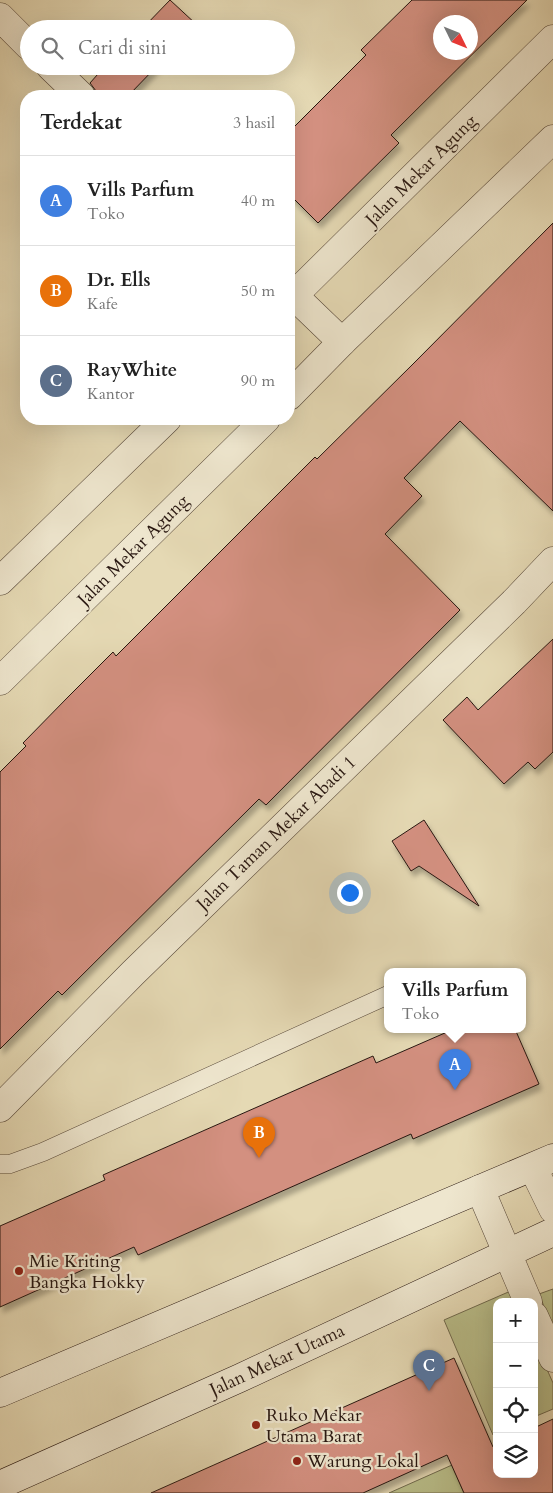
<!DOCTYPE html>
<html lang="id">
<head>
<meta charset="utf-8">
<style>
	body { margin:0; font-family:Cardo,serif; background:#f6f6f6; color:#222 }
	.controls { position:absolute; right:15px; bottom:15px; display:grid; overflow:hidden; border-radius:10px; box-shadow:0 5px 20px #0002 }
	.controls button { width:45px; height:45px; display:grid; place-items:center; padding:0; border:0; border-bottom:1px solid #e0e0e0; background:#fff; color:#222; font:25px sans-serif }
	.compass { position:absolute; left:433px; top:15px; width:45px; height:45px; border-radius:50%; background:#fff; box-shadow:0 5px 20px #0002; rotate:133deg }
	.you { position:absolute; left:349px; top:892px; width:18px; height:18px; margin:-12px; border:4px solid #fff; border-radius:50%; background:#1a73e8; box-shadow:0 0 0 8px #1a73e833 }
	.badge { display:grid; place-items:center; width:32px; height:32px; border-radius:50%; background:#db2777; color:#fff; font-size:16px; font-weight:700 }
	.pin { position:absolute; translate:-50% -41px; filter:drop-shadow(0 1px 2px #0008) }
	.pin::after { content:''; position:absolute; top:26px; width:18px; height:15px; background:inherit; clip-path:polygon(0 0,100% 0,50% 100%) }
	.popup { position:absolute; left:384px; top:968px; width:142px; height:65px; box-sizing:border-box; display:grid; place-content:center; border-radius:10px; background:#fff; filter:drop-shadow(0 1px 4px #0005); font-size:16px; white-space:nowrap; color:#767676 }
	.popup b { font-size:19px; color:#222 }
	.popup::after { content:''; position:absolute; left:50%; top:100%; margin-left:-10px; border:10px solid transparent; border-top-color:#fff }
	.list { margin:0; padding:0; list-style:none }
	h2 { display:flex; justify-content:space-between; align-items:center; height:65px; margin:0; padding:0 20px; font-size:21px }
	h2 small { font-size:16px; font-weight:400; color:#767676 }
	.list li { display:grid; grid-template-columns:32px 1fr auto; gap:15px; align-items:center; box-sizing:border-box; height:90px; padding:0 20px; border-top:1px solid #e0e0e0 }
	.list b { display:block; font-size:19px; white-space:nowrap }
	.list p { margin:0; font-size:16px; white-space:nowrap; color:#767676 }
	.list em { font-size:16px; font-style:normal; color:#767676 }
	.icon { flex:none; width:28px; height:28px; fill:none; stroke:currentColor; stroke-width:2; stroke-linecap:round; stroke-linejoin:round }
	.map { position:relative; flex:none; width:553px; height:1493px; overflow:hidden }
	.search { position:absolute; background:#fff; box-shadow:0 5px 20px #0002; left:20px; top:20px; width:275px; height:55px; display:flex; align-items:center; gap:12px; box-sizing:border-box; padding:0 18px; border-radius:28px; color:#767676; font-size:19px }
	.panel { position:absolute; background:#fff; box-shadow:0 5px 20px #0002; left:20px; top:90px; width:275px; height:335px; border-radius:20px }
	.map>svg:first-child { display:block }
	.green { fill:#b9be8a; stroke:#706a4e }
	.building { fill:#d39080; stroke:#281711; fill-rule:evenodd; filter:url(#shadow) }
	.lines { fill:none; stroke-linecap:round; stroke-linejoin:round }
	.lane-casing { stroke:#57483a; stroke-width:19 }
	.street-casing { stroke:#57483a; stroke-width:29 }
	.secondary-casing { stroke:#281711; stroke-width:29 }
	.lane { stroke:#eee6ce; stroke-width:18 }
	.street { stroke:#eee6ce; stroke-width:28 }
	.secondary { stroke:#eee6ce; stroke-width:28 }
	.poi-dot { fill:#8f2418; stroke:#eee6ce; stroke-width:2 }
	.labels { text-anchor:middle; stroke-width:4.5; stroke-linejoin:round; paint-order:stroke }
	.street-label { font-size:18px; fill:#281711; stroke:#eee6ce }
	.poi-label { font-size:18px; fill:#281711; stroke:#eee6ce; text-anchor:start }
</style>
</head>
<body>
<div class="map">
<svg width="553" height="1493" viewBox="0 0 553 1493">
	<defs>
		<filter id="shadow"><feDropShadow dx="3" dy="5.5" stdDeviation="2.5" flood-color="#0004"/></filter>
	</defs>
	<rect width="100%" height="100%" fill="#e5d9b4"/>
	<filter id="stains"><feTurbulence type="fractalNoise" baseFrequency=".004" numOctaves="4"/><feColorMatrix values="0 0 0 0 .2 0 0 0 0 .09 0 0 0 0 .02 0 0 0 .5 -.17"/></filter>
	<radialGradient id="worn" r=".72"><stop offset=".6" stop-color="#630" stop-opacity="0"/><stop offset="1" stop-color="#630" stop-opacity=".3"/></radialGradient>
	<g class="green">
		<polygon points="553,1289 553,1329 539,1294"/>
		<polygon points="513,1290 518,1302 497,1302 497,1433 493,1435 444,1320"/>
		<polygon points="534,1340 553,1383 553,1409 534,1417"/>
		<polygon points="452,1465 464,1493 389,1493"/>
	</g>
	<g class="building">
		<polygon points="170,0 197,25 193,29 142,29"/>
		<path d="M 412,0 L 527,0 L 391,135 L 399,143 L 318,223 L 289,194 L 289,132 L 366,55 L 361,50 ZM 440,22 L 470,22 L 470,52 L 440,52 Z"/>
		<polygon points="105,66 157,66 128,96 96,96 96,91 90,83"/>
		<polygon points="553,223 553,511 460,421 404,478 422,496 385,534 460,610 266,805 259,799 62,995 58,991 0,1049 0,772 26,746 23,743 68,697 113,652 116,656 315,457 317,459 413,364"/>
		<polygon points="553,639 553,752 535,769 528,762 504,784 443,720 467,697 478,710"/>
		<polygon points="424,820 479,906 419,866 411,871 392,841"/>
		<polygon points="454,1029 515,1029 539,1084 413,1139 411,1134 138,1255 134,1247 0,1307 0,1226 105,1180 103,1175 373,1056 376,1063"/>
		<polygon points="454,1358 493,1447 497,1445 497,1474 534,1474 534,1428 553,1419 553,1493 464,1493 447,1455 363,1493 151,1493"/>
	</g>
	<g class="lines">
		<g class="lane-casing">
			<polyline id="lane" points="0,1164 10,1164 43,1152 388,995"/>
		</g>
		<g class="street-casing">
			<g id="street">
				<polyline points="0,17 29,46"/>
				<polyline points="50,66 81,96"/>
				<polyline points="289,291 342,342"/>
				<polyline points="289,300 553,39"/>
				<polyline points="289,396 342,342 553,139"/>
				<polyline points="0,581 167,419"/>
				<polyline points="0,681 266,419"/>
				<polyline points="0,1108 133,973 514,602 553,561"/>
				<polyline points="533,1168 553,1209"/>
				<polyline points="480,1189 528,1302"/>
				<polyline points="534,1316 553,1358"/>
			</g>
		</g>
		<g class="secondary-casing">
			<g id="secondary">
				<polyline points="0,1393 553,1158"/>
				<polyline points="0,1485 240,1378 553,1232"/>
			</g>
		</g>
		<use href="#lane" class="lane"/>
		<use href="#street" class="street"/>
		<use href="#secondary" class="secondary"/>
	</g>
	<g class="poi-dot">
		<circle cx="19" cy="1271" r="5"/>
		<circle cx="256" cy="1425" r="5"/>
		<circle cx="297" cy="1461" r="5"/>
	</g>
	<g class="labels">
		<g class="street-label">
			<text transform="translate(421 170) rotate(-45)" y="6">Jalan Mekar Agung</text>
			<text transform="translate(133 550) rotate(-45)" y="6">Jalan Mekar Agung</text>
			<text transform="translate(276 833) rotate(-44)" y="6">Jalan Taman Mekar Abadi 1</text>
			<text transform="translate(277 1360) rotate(-25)" y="6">Jalan Mekar Utama</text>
		</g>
		<g class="poi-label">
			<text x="29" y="1267">Mie Kriting<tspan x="29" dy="21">Bangka Hokky</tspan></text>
			<text x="266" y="1421">Ruko Mekar<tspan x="266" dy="21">Utama Barat</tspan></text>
			<text x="307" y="1467">Warung Lokal</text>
		</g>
	</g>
	<rect width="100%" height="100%" filter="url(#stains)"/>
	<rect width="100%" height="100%" fill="url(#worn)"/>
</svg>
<div class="controls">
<button>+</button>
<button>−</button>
<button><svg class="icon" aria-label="locate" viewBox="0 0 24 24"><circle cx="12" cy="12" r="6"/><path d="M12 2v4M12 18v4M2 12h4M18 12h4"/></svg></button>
<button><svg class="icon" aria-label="layers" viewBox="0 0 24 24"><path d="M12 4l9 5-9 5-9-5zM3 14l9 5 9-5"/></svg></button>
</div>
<svg class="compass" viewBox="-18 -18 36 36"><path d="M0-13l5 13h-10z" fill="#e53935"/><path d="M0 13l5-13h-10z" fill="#767676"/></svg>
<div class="you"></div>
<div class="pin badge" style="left:455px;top:1090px;background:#3f7fe0">A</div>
<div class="popup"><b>Vills Parfum</b>Toko</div>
<div class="pin badge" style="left:259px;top:1158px;background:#e8710a">B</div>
<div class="pin badge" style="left:429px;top:1391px;background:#5c6f8a">C</div>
<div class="search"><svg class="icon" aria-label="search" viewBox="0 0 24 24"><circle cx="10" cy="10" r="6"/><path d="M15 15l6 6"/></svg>Cari di sini</div>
<section class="panel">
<h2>Terdekat<small>3 hasil</small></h2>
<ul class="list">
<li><span class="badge" style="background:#3f7fe0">A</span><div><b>Vills Parfum</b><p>Toko</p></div><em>40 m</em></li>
<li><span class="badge" style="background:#e8710a">B</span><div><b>Dr. Ells</b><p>Kafe</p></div><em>50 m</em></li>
<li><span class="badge" style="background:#5c6f8a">C</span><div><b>RayWhite</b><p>Kantor</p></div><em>90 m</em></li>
</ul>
</section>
</div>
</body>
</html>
